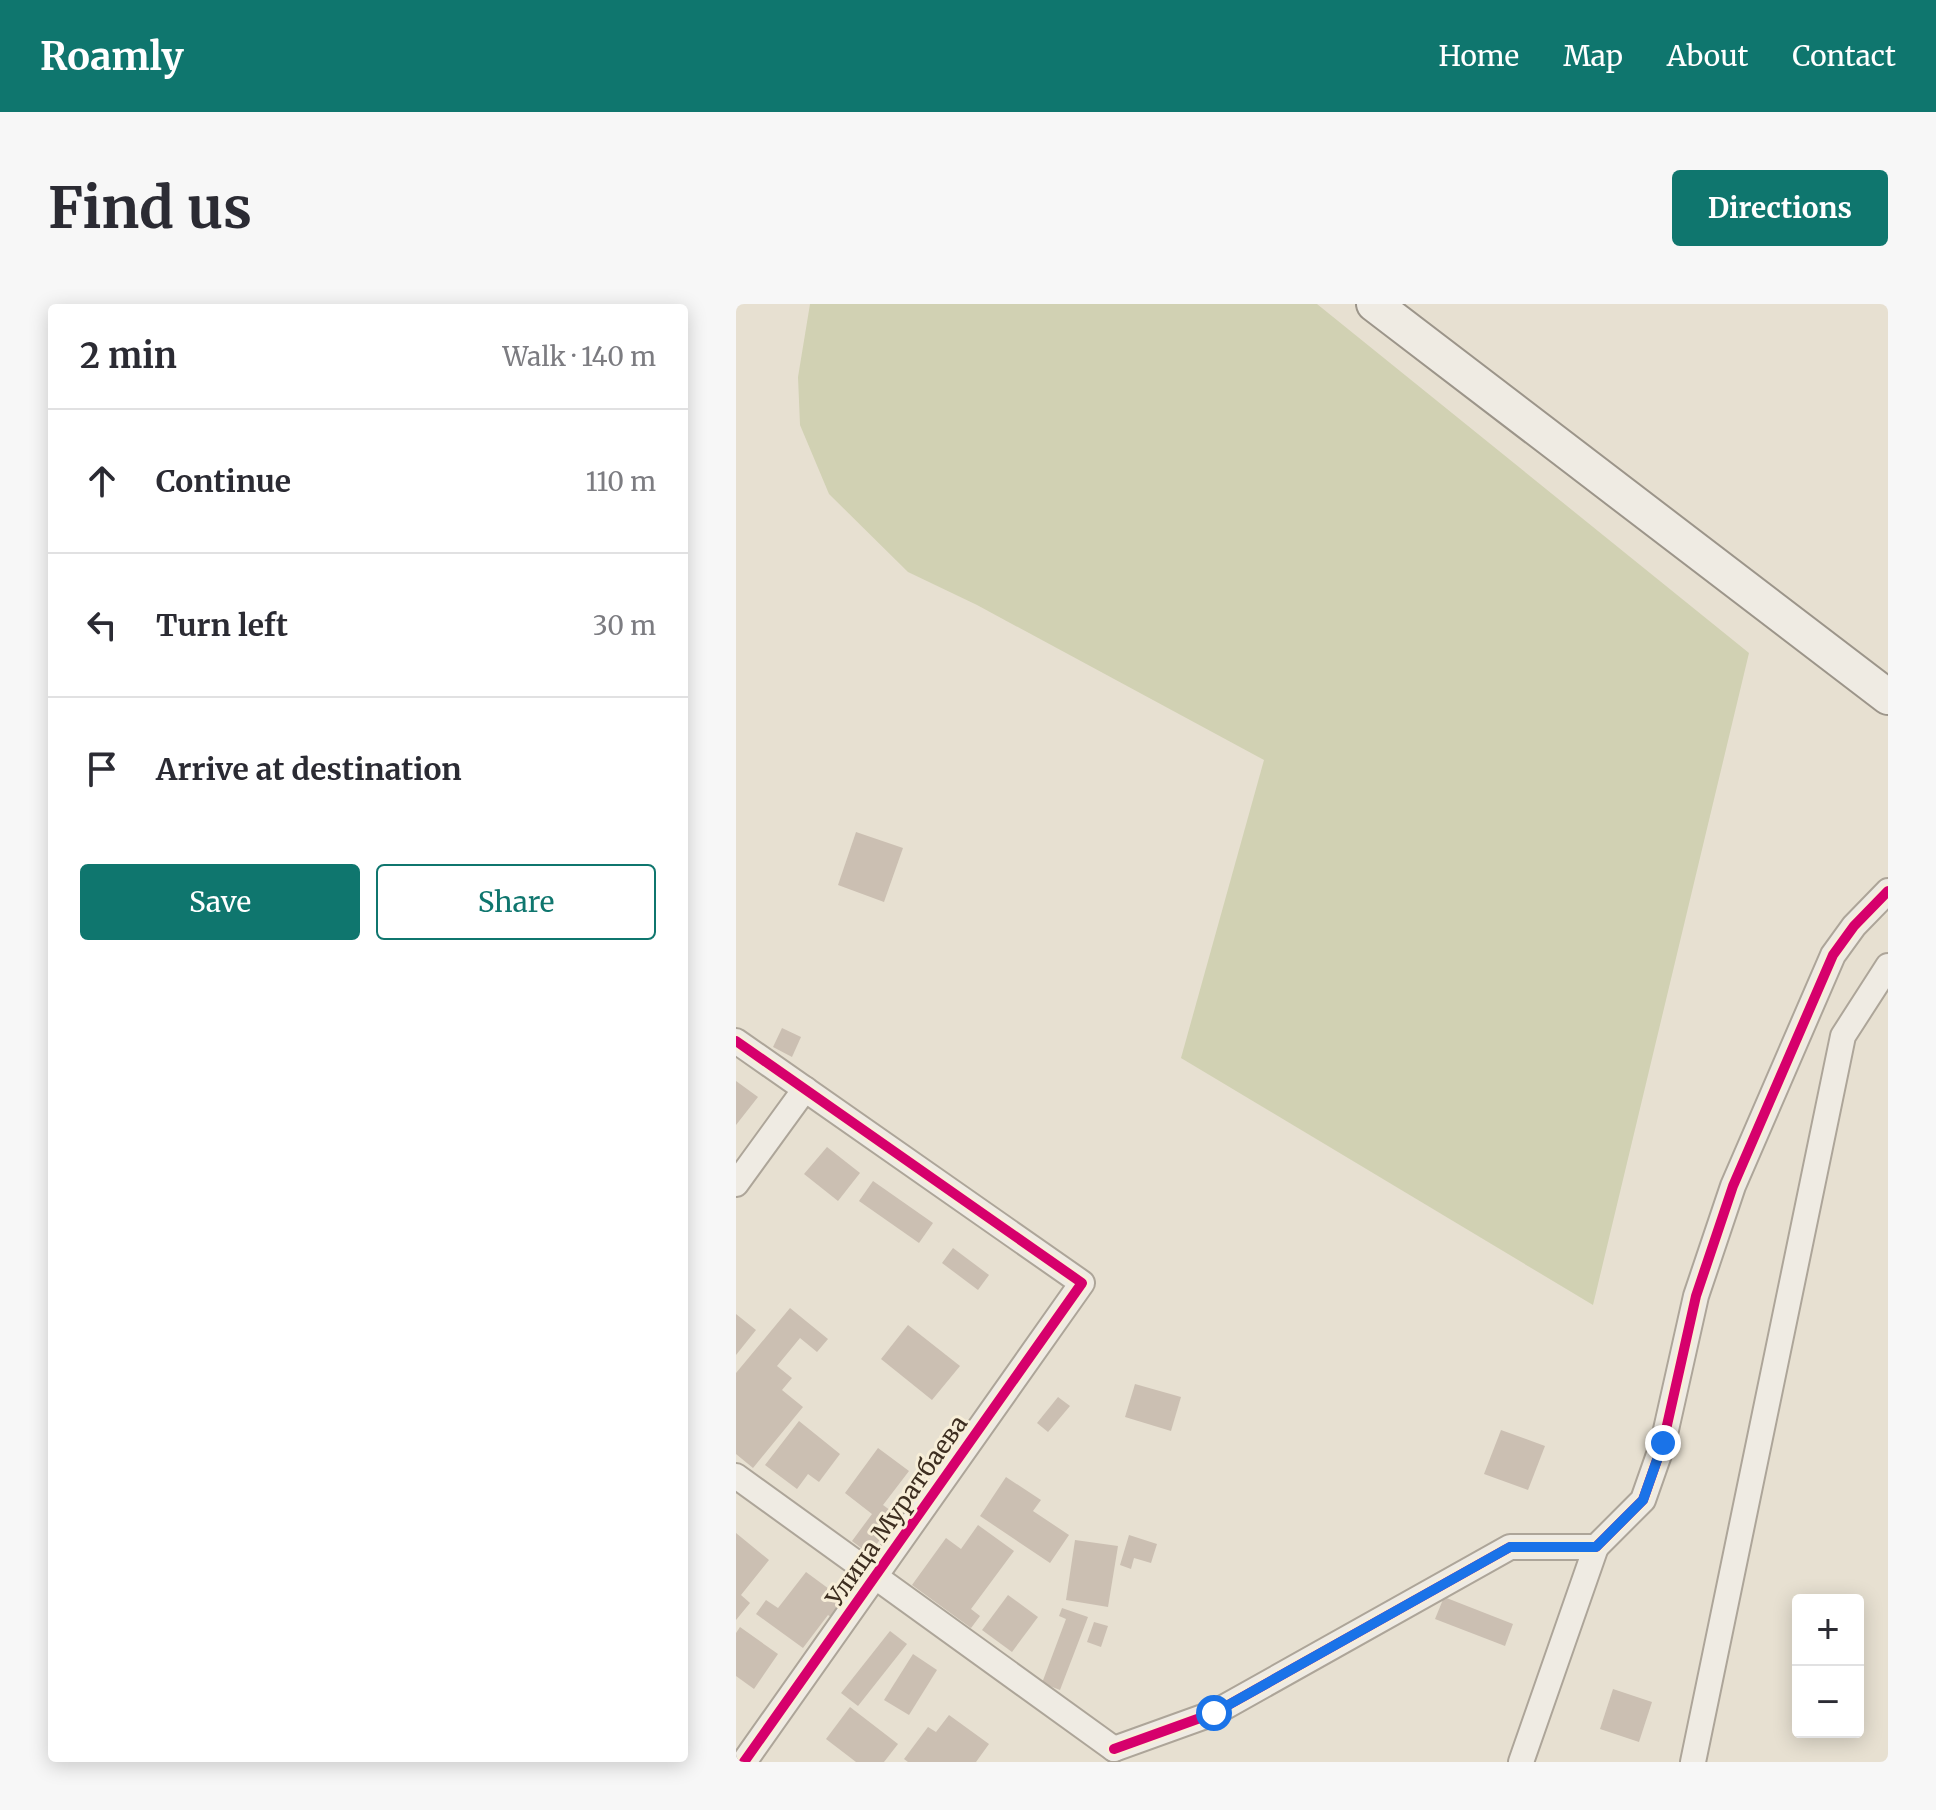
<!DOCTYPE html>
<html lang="en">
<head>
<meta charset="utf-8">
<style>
	body { margin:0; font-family:Merriweather,serif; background:#f7f7f7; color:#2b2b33 }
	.controls { position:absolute; right:24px; bottom:24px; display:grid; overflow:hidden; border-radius:8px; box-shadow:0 4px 20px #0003 }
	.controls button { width:72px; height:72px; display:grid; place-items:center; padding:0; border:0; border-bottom:2px solid #e1e1e2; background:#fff; color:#2b2b33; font:40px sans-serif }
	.stop { position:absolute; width:24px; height:24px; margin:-18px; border:6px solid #1a73e8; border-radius:50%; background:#fff }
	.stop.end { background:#1a73e8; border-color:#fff; box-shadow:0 2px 8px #0008 }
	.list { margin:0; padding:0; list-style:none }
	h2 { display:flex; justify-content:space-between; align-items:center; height:104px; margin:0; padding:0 32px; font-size:34px }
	h2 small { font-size:26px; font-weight:400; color:#7c7c81 }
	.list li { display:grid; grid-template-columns:52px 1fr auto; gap:24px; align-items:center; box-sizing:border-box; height:144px; padding:0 32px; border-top:2px solid #e1e1e2 }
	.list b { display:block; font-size:30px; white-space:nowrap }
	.list em { font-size:26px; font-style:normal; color:#7c7c81 }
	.actions { display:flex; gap:16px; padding:24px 32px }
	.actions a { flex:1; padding:18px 0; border:2px solid #0f766e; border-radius:8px; text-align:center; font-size:28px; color:#0f766e }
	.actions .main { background:#0f766e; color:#fff }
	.icon { flex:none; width:44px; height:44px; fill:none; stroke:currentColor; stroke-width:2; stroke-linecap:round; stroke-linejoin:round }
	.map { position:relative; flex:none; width:1152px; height:1458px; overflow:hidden; border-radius:8px }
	header { display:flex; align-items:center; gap:48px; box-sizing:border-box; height:112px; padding:0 40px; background:#0f766e; color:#fff }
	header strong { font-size:38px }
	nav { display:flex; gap:44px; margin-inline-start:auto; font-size:28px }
	.intro { display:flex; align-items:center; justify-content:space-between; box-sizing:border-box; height:192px; padding:0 48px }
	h1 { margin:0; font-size:56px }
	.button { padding:20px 36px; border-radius:8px; background:#0f766e; color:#fff; font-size:28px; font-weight:700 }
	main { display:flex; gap:48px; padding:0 48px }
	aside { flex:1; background:#fff; border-radius:8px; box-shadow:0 4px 20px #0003 }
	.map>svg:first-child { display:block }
	.cemetery { fill:#d1d1b3 }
	.building { fill:#cbbfb2 }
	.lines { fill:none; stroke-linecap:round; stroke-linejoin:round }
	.street-casing { stroke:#ada599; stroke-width:28 }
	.secondary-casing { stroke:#9c958a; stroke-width:38 }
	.street { stroke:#efebe3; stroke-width:24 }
	.secondary { stroke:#efebe3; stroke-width:34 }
	.cycleway-casing { stroke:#f7eed8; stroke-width:15 }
	.cycleway { stroke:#d6006c; stroke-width:10 }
	.route { stroke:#1a73e8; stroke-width:10 }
	.labels { text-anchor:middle; stroke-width:6; stroke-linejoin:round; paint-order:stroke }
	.street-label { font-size:24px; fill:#3d2e20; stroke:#f7eed8 }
</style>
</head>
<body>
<header>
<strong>Roamly</strong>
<nav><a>Home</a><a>Map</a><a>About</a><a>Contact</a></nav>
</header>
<div class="intro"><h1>Find us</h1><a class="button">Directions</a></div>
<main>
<aside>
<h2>2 min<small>Walk · 140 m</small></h2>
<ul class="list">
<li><svg class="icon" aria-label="ahead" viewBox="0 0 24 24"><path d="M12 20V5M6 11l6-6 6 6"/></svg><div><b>Continue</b></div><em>110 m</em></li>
<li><svg class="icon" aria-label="left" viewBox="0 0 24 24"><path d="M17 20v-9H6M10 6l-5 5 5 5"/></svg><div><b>Turn left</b></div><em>30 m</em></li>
<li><svg class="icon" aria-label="arrive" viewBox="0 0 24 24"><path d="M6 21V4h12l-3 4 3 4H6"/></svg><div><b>Arrive at destination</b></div></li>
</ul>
<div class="actions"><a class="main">Save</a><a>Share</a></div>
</aside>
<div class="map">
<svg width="1152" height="1458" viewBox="0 0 1152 1458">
	<rect width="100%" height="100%" fill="#e7e0d1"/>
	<polygon class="cemetery" points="74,0 581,0 1013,349 857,1001 445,754 528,456 241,301 172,268 93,190 64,121 62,73"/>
	<g class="building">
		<polygon points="120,528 167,544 148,598 102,581"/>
		<polygon points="46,724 65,733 56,753 37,743"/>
		<polygon points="0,777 22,793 0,821"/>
		<polygon points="91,843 124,869 102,897 68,870"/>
		<polygon points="137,877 197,919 183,939 123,897"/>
		<polygon points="217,944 253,971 242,986 206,959"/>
		<polygon points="54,1004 92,1035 81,1048 64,1034 41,1062 56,1074 46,1086 67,1103 17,1164 0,1150 0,1069"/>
		<polygon points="0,1010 20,1026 0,1051"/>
		<polygon points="172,1021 224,1062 196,1096 145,1055"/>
		<polygon points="399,1080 445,1093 435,1127 389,1113"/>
		<polygon points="322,1093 334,1102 312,1128 301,1119"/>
		<polygon points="63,1117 104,1150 83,1178 72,1170 61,1185 29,1161"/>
		<polygon points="765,1126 809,1142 792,1186 748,1170"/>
		<polygon points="142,1144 173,1167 147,1201 162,1212 133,1250 116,1237 136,1210 109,1189"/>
		<polygon points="270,1173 305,1196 297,1207 333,1231 314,1259 244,1212"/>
		<polygon points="242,1221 278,1247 235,1305 244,1312 235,1324 176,1281 210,1234 225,1245"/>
		<polygon points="0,1229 33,1256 5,1291 14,1299 0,1316"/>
		<polygon points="393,1231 421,1240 415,1259 398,1254 395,1265 384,1261"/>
		<polygon points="339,1236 382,1242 372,1303 330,1296"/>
		<polygon points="70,1268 108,1296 96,1314 92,1311 67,1344 20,1310 30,1296 42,1304"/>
		<polygon points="272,1291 302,1313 276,1348 246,1326"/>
		<polygon points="708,1293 777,1320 769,1342 699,1315"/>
		<polygon points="326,1304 352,1313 324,1386 306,1379 330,1315 323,1312"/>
		<polygon points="358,1318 372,1322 365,1343 351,1338"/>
		<polygon points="4,1323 42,1350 18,1385 0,1372 0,1329"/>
		<polygon points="154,1327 171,1340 122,1402 105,1389"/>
		<polygon points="177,1350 201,1366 173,1411 148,1396"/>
		<polygon points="877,1385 916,1398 903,1438 864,1425"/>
		<polygon points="114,1403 162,1440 148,1458 120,1458 90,1435"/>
		<polygon points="213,1411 253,1440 240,1458 172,1458 168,1455 192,1423 200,1428"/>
	</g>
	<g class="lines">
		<g class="street-casing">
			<g id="street">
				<polyline points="0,737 346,979 8,1458"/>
				<polyline points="0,880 69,785"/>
				<polyline points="0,1172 378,1445"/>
				<polyline points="378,1445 478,1409 774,1243 860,1243 907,1196 927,1139 960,992 997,882 1097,651 1118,622 1152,587"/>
				<polyline points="785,1458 860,1243"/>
				<polyline points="957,1458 1107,732 1152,662"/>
			</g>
		</g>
		<g class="secondary-casing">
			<polyline id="secondary" points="638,0 1152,393"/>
		</g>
		<use href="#street" class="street"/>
		<use href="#secondary" class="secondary"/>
		<g class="cycleway-casing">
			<g id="cycleway">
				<polyline points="0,737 346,979 8,1458"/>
				<polyline points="378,1445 478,1409 774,1243 860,1243 907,1196 927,1139 960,992 997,882 1097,651 1118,622 1152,587"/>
			</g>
		</g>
		<use href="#cycleway" class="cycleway"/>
	</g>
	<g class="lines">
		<polyline class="route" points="478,1409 774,1243 860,1243 907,1196 927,1139"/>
	</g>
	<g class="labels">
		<g class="street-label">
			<text transform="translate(161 1207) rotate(-55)" y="8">Улица Муратбаева</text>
		</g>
	</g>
</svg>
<div class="controls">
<button>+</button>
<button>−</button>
</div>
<div class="stop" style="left:478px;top:1409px"></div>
<div class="stop end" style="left:927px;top:1139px"></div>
</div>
</main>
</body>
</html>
